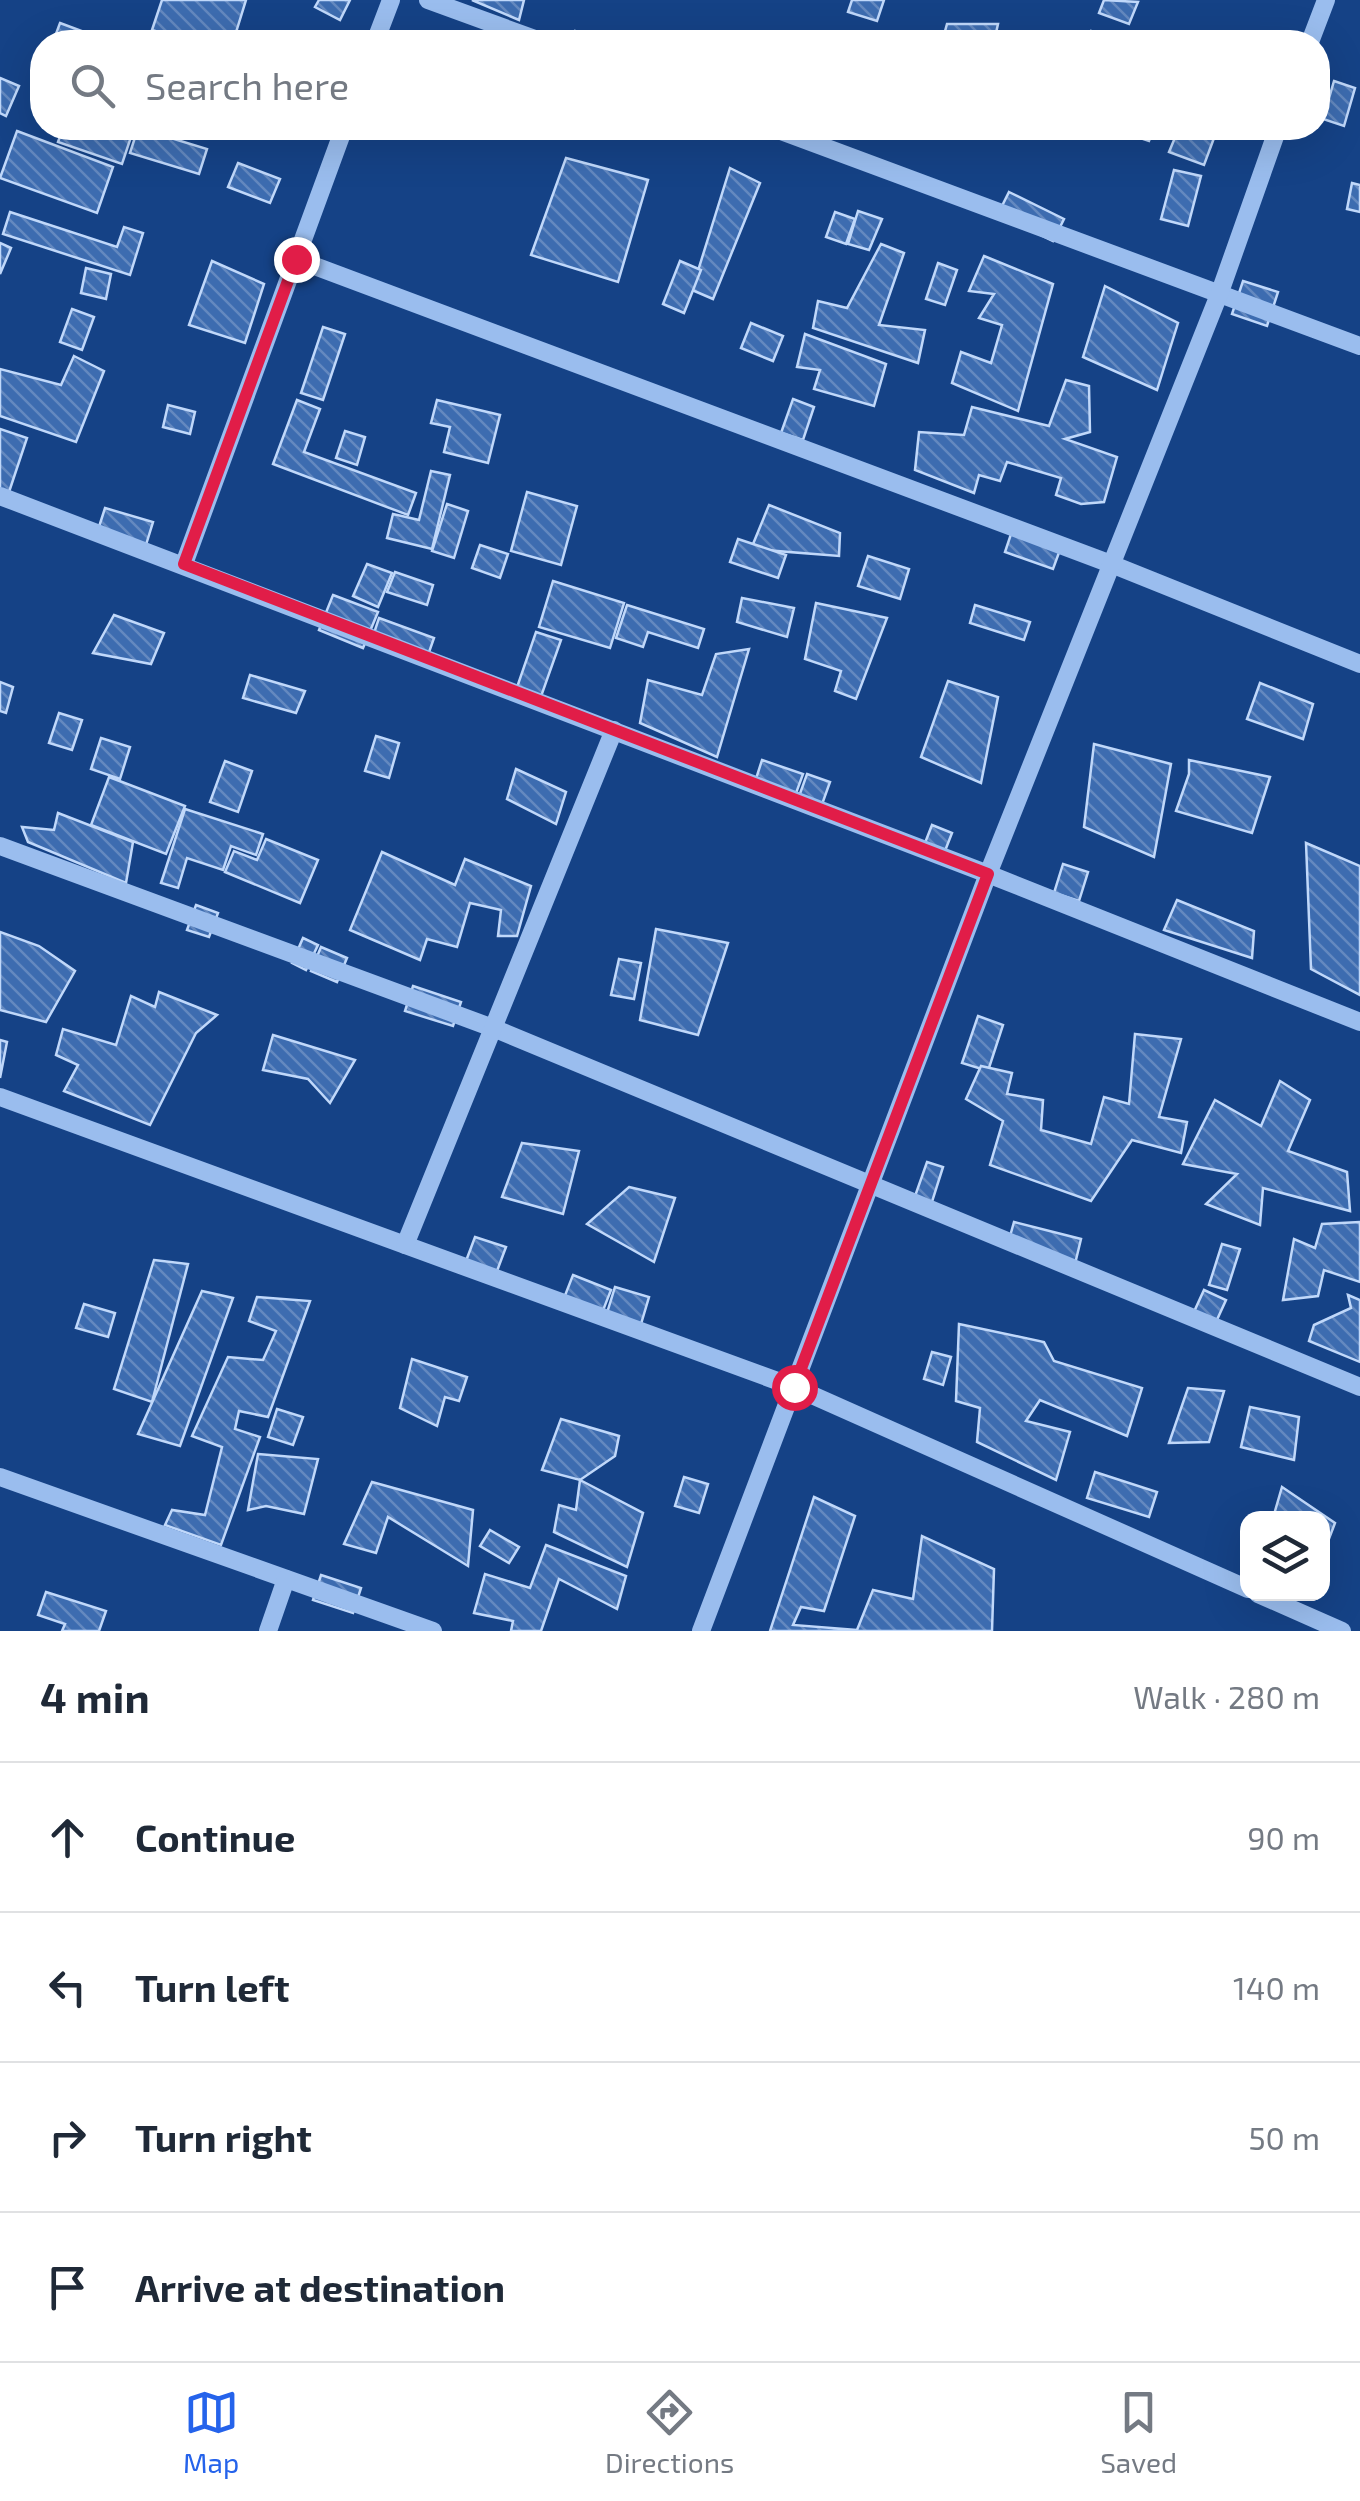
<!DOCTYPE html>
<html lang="en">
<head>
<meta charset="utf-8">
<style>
	body { margin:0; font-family:"Exo 2",sans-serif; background:#f6f6f7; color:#1f2937 }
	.controls { position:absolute; right:30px; bottom:30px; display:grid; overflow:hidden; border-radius:20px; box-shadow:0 10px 40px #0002 }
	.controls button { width:90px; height:90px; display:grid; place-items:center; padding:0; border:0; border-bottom:2px solid #e0e1e3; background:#fff; color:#1f2937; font:50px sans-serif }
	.stop { position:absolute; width:30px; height:30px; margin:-22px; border:8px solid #e11d48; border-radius:50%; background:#fff }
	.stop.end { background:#e11d48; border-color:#fff; box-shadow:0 2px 10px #0008 }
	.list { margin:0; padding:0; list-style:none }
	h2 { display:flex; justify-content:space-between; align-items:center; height:130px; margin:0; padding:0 40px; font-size:42px }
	h2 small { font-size:32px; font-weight:400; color:#747a83 }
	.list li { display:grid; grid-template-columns:65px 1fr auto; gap:30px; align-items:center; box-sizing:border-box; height:150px; padding:0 40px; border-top:2px solid #e0e1e3 }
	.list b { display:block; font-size:38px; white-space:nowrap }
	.list em { font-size:32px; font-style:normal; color:#747a83 }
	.icon { flex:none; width:55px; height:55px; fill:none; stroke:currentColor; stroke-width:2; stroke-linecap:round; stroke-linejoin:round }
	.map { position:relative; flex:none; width:1360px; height:1631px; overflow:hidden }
	.search { position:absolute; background:#fff; box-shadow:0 10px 40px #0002; left:30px; right:30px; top:30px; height:110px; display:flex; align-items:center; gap:25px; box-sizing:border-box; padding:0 35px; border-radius:40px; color:#747a83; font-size:38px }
	.sheet { height:730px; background:#fff }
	nav { display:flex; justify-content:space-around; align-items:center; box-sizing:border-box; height:140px; border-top:2px solid #e0e1e3; background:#fff; font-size:28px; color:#747a83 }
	nav a { display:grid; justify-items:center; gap:5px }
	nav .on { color:#2563eb }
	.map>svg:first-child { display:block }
	.building { fill:url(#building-back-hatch); stroke:#c0d8fa; stroke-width:2.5 }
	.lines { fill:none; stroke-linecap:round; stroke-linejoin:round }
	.minor { stroke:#9abdee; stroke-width:18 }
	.route { stroke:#e11d48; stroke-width:12 }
</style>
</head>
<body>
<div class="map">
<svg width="1360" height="1631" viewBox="0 0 1360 1631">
	<defs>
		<pattern id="building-back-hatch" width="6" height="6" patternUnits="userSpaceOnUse" patternTransform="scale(2.5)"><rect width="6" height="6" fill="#3d6cb0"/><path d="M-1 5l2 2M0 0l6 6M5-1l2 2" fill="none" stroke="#6489c0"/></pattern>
	</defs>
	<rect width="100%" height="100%" fill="#154286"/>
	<g class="building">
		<polygon points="162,0 246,0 233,42 170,42 172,36 152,30"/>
		<polygon points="319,0 350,0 340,20 315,7"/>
		<polygon points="472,0 524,0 519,20"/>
		<polygon points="852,0 884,0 877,21 848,12"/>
		<polygon points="1104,0 1138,2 1129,24 1099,13"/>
		<polygon points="60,23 87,33 84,42 53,42"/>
		<polygon points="947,24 998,24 994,42 942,42"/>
		<polygon points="575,31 595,38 594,42 571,42"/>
		<polygon points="1091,31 1111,38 1109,42 1087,42"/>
		<polygon points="0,78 19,86 6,116 0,113"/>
		<polygon points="1334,81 1355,88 1344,126 1323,119"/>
		<polygon points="63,128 134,128 122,164 58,142"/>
		<polygon points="138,128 207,149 199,174 130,153"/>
		<polygon points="1110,128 1154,128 1149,141"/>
		<polygon points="1179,128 1214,138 1204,165 1169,152"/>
		<polygon points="17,131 113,167 97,213 0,178"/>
		<polygon points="566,158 648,180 618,282 531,255"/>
		<polygon points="238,163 280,179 270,203 228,187"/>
		<polygon points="730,168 760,183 713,299 692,290"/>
		<polygon points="1174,170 1201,176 1188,226 1161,219"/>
		<polygon points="1352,183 1360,185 1360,212 1347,209"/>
		<polygon points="1009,192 1064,219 1053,241 998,214"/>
		<polygon points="858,211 882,219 869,250 848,244"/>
		<polygon points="10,212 117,247 124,227 143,233 130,275 3,234"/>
		<polygon points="835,212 855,219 846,244 826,237"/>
		<polygon points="0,243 11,248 0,274"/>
		<polygon points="881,244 904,253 879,325 925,330 918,363 813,328 818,301 847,308"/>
		<polygon points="984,256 1053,284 1018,411 952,383 961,352 991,363 1002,325 979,318 994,294 969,291"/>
		<polygon points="212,261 264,284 245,343 189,325"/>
		<polygon points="680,261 701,270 684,313 663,304"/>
		<polygon points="938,263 957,270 945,305 926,299"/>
		<polygon points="86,268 111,274 106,299 81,293"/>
		<polygon points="1243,281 1278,292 1267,326 1232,314"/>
		<polygon points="1105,286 1178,323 1157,390 1083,357"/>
		<polygon points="72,309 94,317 82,350 60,342"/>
		<polygon points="751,323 783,336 773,361 741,348"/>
		<polygon points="323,327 345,334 323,400 301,393"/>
		<polygon points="805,334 886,364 874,406 814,389 820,370 797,367"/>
		<polygon points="74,356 104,371 76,442 0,416 0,369 61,385"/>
		<polygon points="1066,380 1089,386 1090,432 1065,439 1117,457 1104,502 1081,504 1056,495 1061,478 1007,462 1000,481 979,475 974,493 915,470 919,432 964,435 972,407 1049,426"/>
		<polygon points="793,399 814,407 803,440 781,433"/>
		<polygon points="297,400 320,409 304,452 416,493 408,515 273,464"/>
		<polygon points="437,400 500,415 488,463 444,452 450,427 431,423"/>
		<polygon points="168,405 195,412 190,434 163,427"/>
		<polygon points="0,429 27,438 7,498 0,495"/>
		<polygon points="345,431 365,437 357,465 336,458"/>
		<polygon points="431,471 450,475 432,549 387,538 393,514 419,520"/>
		<polygon points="527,492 577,506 561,565 511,551"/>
		<polygon points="447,504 468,511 454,558 432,551"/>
		<polygon points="769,505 840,533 839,556 751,549"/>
		<polygon points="105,508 153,522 145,548 97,533"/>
		<polygon points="1015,522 1064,539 1053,569 1005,552"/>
		<polygon points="738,539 786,555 778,578 730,562"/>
		<polygon points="480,545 508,554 500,578 472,568"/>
		<polygon points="868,556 909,569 900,599 858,586"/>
		<polygon points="367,564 392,573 378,607 353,596"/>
		<polygon points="395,572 433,585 427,605 387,592"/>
		<polygon points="553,581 624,603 610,648 539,627"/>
		<polygon points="333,595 378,612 363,648 319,630"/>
		<polygon points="742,598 794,608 787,637 737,622"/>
		<polygon points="816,603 887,618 856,699 835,691 841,671 805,659"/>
		<polygon points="627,605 704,629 698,648 648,632 643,647 616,638"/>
		<polygon points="975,605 1030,622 1024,640 970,623"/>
		<polygon points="114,615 164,633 151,664 93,653"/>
		<polygon points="379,618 434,638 427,658 372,639"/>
		<polygon points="536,632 561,640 538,705 514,696"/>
		<polygon points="749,649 717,757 640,723 648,680 702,695 716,654"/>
		<polygon points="250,675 305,691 296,713 243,698"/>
		<polygon points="948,681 998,697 981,783 921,757"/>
		<polygon points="0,682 13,687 6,713 0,711"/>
		<polygon points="1260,683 1313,704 1303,739 1247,719"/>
		<polygon points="59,713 82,720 72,750 49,743"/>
		<polygon points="376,736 399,743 389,778 365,771"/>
		<polygon points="101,738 130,747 120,779 91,769"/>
		<polygon points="1094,744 1171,764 1154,857 1084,827"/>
		<polygon points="762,760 803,774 795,796 755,782"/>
		<polygon points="1189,760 1270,777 1252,833 1176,811 1189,774"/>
		<polygon points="225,761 252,771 238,812 210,802"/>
		<polygon points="516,769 566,792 556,824 507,799"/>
		<polygon points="807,774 830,782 820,810 797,802"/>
		<polygon points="109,777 185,806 166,854 91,825"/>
		<polygon points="185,809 263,834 256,855 231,846 223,870 187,858 178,888 161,883"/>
		<polygon points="58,813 133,842 126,883 28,842 22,827 54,830"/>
		<polygon points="932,825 952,833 943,856 923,848"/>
		<polygon points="266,839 318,860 300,903 225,872 234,851 257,860"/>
		<polygon points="1306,843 1360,866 1360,995 1311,969"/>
		<polygon points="382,852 455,885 465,859 531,886 517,936 498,936 501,910 470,903 457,947 427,939 420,960 350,930"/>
		<polygon points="1063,864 1088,872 1079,901 1054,893"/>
		<polygon points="1177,900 1254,931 1252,958 1164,930"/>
		<polygon points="196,905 218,913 209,937 187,930"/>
		<polygon points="656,929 728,943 698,1035 640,1020"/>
		<polygon points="0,932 39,946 75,971 46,1022 0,1010"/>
		<polygon points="303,938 318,945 306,970 292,963"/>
		<polygon points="321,947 347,958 337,982 311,971"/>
		<polygon points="619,959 641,963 634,999 611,995"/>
		<polygon points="413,986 461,1002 453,1026 405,1011"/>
		<polygon points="159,992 217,1015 196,1033 150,1125 64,1091 78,1065 56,1055 63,1029 116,1045 131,996 155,1007"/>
		<polygon points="978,1016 1003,1025 988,1071 962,1063"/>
		<polygon points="1135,1034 1181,1039 1159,1117 1187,1122 1181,1153 1132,1140 1091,1201 990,1165 1003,1121 966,1099 981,1066 1012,1073 1007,1094 1043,1100 1041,1130 1091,1144 1104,1097 1129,1104"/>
		<polygon points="273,1035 355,1060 330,1103 308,1079 263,1070"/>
		<polygon points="0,1040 7,1042 0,1078"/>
		<polygon points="1280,1081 1310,1100 1288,1151 1347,1172 1350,1211 1263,1188 1260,1225 1206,1204 1237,1174 1183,1164 1215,1100 1261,1126"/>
		<polygon points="522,1143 579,1151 563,1214 502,1197"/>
		<polygon points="927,1162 943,1167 931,1205 914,1199"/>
		<polygon points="629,1187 675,1198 654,1262 587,1224"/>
		<polygon points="1014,1222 1081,1239 1075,1264 1007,1247"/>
		<polygon points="1360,1222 1360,1282 1324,1270 1318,1296 1283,1300 1294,1239 1315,1248 1322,1224"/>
		<polygon points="475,1237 506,1247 497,1271 466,1261"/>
		<polygon points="1222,1244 1240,1249 1227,1290 1209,1285"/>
		<polygon points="154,1260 188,1264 152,1402 114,1389"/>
		<polygon points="573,1275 611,1290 602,1313 564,1298"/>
		<polygon points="615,1287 649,1297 641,1324 607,1313"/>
		<polygon points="1204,1290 1226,1300 1215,1324 1193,1314"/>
		<polygon points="202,1291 233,1298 180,1446 138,1434"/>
		<polygon points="1348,1295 1360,1300 1360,1362 1309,1341 1314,1325 1351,1308"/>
		<polygon points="257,1297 310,1301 268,1417 239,1411 235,1429 260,1437 221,1545 165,1525 172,1510 205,1515 222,1447 192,1436 228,1357 263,1360 276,1331 249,1321"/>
		<polygon points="84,1304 115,1313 108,1337 76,1328"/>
		<polygon points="959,1324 1044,1342 1054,1361 1142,1388 1127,1436 1040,1400 1026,1421 1070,1432 1056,1480 977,1442 980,1408 956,1401"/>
		<polygon points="932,1352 951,1357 943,1385 924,1379"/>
		<polygon points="412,1359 467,1377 459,1401 445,1397 437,1426 400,1408"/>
		<polygon points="1188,1388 1224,1391 1209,1442 1169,1443"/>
		<polygon points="1250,1407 1299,1417 1294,1460 1241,1447"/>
		<polygon points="277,1409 303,1417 293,1445 268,1437"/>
		<polygon points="561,1419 619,1436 615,1456 580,1480 542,1470"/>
		<polygon points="258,1454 318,1459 304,1514 266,1506 248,1510"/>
		<polygon points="1095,1472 1157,1492 1149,1517 1087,1498"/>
		<polygon points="684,1477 708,1484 699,1513 675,1506"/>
		<polygon points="580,1480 643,1513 627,1567 554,1532 559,1505 576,1510"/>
		<polygon points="372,1482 473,1510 468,1566 388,1517 376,1553 344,1544"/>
		<polygon points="1282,1487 1335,1523 1322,1557 1322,1518 1273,1518"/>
		<polygon points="814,1497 855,1516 824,1611 801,1607 793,1625 857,1630 873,1590 913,1599 922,1536 994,1569 992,1631 770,1631"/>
		<polygon points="490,1530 519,1547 509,1563 480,1546"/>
		<polygon points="546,1545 626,1576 617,1609 559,1579 541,1631 511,1631 513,1621 474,1613 485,1574 530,1588"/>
		<polygon points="321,1575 361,1588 353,1613 313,1600"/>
		<polygon points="46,1592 106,1611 99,1631 62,1631 65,1624 38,1615"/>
	</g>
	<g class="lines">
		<g class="minor">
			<polyline points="428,0 543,42"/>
			<polyline points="375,42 391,0"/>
			<polyline points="1310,42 1326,0"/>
			<polyline points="773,128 1360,346"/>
			<polyline points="296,259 1111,564 1360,664"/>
			<polyline points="0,496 988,874 1360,1022"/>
			<polyline points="184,564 344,128"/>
			<polyline points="0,846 493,1028 1360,1387"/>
			<polyline points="0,1097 794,1387 1248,1589"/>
			<polyline points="405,1245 614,730"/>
			<polyline points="0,1477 433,1631"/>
			<polyline points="1258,1594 1342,1631"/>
			<polyline points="268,1631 286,1579"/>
			<polyline points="701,1631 988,874 1220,292 1278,128"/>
		</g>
	</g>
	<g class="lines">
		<polyline class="route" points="296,259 184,564 988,874 794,1387"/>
	</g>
</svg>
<div class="controls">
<button><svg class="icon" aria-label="layers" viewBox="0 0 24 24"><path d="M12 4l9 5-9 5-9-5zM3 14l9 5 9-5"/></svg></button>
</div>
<div class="stop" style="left:794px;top:1387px"></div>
<div class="stop end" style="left:296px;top:259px"></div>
<div class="search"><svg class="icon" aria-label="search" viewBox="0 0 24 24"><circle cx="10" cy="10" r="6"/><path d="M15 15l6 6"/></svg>Search here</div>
</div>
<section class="sheet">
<h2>4 min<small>Walk · 280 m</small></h2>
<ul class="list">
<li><svg class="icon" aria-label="ahead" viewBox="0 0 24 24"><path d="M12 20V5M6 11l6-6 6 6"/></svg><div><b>Continue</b></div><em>90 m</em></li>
<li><svg class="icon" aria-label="left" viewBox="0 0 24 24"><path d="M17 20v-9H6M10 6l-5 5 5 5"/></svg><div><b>Turn left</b></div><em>140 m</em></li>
<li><svg class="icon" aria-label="right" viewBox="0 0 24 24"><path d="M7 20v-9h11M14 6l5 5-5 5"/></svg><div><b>Turn right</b></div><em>50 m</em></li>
<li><svg class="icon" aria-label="arrive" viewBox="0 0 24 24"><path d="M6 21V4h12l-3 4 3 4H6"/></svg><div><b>Arrive at destination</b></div></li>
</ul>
</section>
<nav>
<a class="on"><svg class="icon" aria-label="map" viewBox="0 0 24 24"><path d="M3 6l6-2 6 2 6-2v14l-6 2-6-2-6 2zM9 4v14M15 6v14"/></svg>Map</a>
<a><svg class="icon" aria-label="directions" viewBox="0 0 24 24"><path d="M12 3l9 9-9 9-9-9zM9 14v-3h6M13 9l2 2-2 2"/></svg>Directions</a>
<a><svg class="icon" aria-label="saved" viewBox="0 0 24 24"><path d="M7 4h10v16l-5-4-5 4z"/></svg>Saved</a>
</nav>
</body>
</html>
